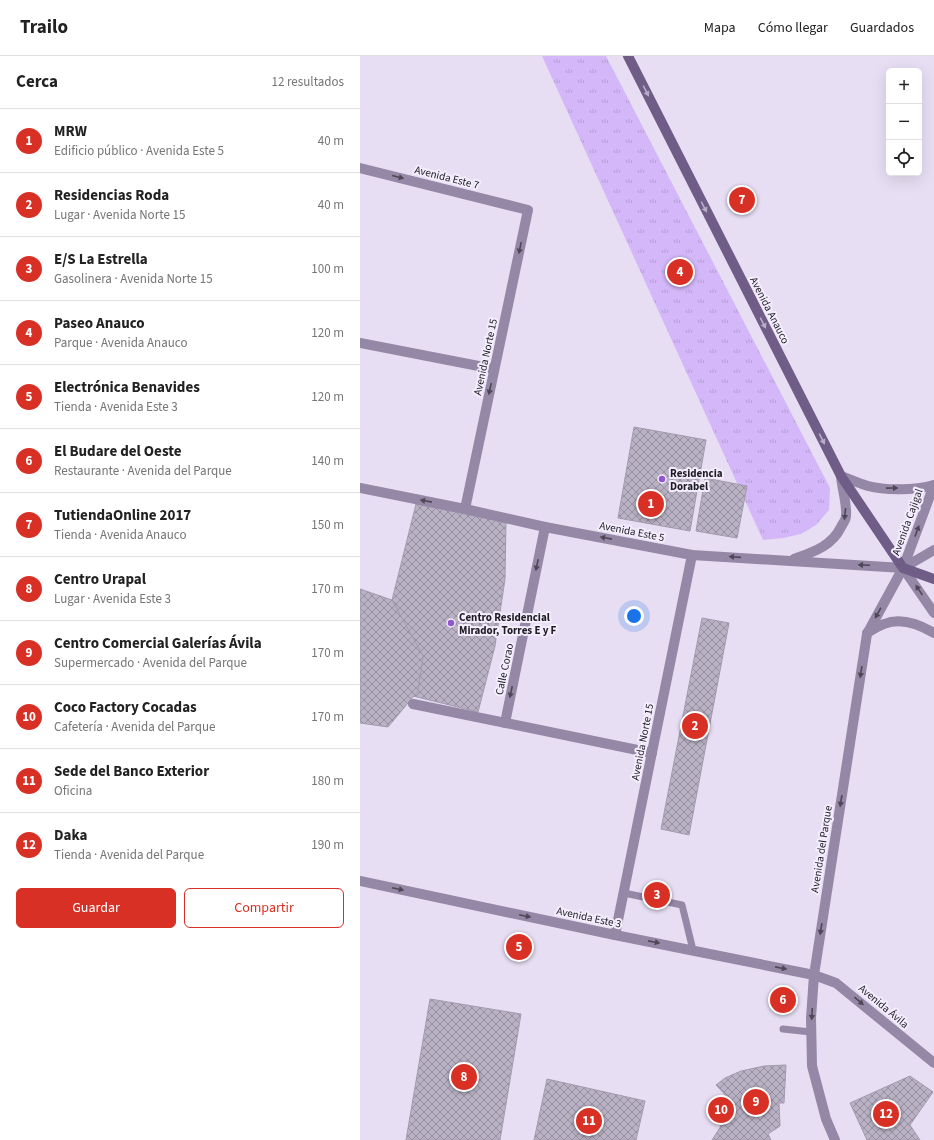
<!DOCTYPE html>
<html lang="es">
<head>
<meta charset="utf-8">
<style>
	body { margin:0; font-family:"Source Sans 3",sans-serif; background:#f6f6f6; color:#222 }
	.controls { position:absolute; right:12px; top:12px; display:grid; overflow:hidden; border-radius:6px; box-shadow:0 4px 16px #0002 }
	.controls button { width:36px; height:36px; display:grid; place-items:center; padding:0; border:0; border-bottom:1px solid #e0e0e0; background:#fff; color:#222; font:20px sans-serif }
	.you { position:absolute; left:274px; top:560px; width:14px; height:14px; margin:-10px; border:3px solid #fff; border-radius:50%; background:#1a73e8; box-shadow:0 0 0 6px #1a73e833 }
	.badge { display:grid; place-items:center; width:26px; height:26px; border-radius:50%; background:#d93025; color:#fff; font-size:13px; font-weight:700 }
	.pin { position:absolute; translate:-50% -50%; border:2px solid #fff; box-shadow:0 1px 4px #0006 }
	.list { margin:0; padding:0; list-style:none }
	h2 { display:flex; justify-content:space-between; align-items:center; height:52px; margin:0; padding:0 16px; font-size:17px }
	h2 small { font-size:13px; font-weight:400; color:#767676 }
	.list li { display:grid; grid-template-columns:26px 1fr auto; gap:12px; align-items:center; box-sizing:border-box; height:64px; padding:0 16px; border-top:1px solid #e0e0e0 }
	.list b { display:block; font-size:15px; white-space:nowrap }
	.list p { margin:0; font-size:13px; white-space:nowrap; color:#767676 }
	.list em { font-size:13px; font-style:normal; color:#767676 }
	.actions { display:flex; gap:8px; padding:12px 16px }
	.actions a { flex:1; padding:9px 0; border:1px solid #d93025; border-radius:6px; text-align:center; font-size:14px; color:#d93025 }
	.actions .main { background:#d93025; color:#fff }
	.icon { flex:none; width:22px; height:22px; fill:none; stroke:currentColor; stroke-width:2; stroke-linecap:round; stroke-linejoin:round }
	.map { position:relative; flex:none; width:574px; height:1084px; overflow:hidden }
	header { display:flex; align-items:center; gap:24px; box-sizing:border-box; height:56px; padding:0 20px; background:#fff; border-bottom:1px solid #e0e0e0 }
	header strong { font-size:19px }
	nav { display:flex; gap:22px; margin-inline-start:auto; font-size:14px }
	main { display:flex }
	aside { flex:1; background:#fff }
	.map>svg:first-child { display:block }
	.park { fill:url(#park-tufts) }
	.building { fill:url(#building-cross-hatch); stroke:#a29aad }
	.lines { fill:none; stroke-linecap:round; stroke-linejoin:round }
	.lane { stroke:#9488a6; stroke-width:7 }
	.street { stroke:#9488a6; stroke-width:10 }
	.secondary { stroke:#6f5c87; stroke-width:10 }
	.oneway { fill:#b8acc8 }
	.oneway2 { fill:#4d4757 }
	.poi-dot { fill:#9157ce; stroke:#f3edfd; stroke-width:1.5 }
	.labels { text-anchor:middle; stroke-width:4; stroke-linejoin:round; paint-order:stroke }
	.street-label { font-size:11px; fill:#1e1b23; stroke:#f3edfd }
	.poi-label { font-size:11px; font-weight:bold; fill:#1e1b23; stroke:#f3edfd; text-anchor:start }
</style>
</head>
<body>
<header>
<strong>Trailo</strong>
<nav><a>Mapa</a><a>Cómo llegar</a><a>Guardados</a></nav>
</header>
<main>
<aside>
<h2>Cerca<small>12 resultados</small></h2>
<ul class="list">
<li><span class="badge">1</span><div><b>MRW</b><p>Edificio público · Avenida Este 5</p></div><em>40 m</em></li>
<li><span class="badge">2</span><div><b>Residencias Roda</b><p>Lugar · Avenida Norte 15</p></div><em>40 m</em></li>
<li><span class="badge">3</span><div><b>E/S La Estrella</b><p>Gasolinera · Avenida Norte 15</p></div><em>100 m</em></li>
<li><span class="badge">4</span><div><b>Paseo Anauco</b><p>Parque · Avenida Anauco</p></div><em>120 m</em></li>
<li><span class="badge">5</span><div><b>Electrónica Benavides</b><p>Tienda · Avenida Este 3</p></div><em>120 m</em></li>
<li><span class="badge">6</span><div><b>El Budare del Oeste</b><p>Restaurante · Avenida del Parque</p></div><em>140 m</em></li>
<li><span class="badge">7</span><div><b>TutiendaOnline 2017</b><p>Tienda · Avenida Anauco</p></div><em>150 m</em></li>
<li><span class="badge">8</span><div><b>Centro Urapal</b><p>Lugar · Avenida Este 3</p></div><em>170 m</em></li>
<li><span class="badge">9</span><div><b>Centro Comercial Galerías Ávila</b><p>Supermercado · Avenida del Parque</p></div><em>170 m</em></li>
<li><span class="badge">10</span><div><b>Coco Factory Cocadas</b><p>Cafetería · Avenida del Parque</p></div><em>170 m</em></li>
<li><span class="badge">11</span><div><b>Sede del Banco Exterior</b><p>Oficina</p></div><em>180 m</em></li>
<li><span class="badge">12</span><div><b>Daka</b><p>Tienda · Avenida del Parque</p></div><em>190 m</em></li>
</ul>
<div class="actions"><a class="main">Guardar</a><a>Compartir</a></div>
</aside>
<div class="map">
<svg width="574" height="1084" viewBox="0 0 574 1084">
	<defs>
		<pattern id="park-tufts" width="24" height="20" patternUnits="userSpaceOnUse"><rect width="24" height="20" fill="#d3b7f9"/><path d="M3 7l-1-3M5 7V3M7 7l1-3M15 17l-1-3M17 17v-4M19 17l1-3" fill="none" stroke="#b59dd5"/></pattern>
		<pattern id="building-cross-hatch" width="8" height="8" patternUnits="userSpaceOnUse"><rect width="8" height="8" fill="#b9b1c4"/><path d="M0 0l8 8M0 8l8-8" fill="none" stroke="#968f9f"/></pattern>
	</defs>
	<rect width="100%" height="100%" fill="#e7def3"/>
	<polygon class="park" points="182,0 246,0 470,432 469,454 456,469 441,478 423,482 403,484"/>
	<g class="building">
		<polygon points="274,371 346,384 330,475 258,462"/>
		<polygon points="345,422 387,430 377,482 336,475"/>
		<polygon points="56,448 146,466 145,523 135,590 118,656 53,640 58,635 63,600 32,544"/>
		<polygon points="0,533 32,544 63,600 58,635 28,671 0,667"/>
		<polygon points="342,562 369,567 329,779 301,773"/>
		<polygon points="70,943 161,958 140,1084 46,1084"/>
		<polygon points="426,1009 424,1047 419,1047 420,1070 408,1078 411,1084 352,1084 361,1070 350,1061 370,1044 356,1029 365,1022 381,1015 404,1010"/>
		<polygon points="550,1020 573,1036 550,1069 560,1084 507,1084 490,1047"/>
		<polygon points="187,1023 285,1045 276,1084 174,1084"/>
	</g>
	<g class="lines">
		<g class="lane">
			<polyline points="264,837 322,849 333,894"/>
			<polyline points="423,973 451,976"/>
		</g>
		<g class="street">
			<polyline points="0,112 168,154 105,453"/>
			<polyline points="0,287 134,313"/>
			<polyline points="0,432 105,453 185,471 332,499 543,512"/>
			<path d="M 434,503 C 453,496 472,490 481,471 C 483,467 486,464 486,460 C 487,447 482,433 481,420 C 489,423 498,427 508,430 C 527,435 555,434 574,429"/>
			<polyline points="543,512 574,557"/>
			<polyline points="543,512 574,494"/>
			<path d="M 507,577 C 512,574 518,570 524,568 C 541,561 559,568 574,577"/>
			<polyline points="53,648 292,697"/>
			<polyline points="145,667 185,471"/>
			<polyline points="0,825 255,879 454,919 476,927 574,1007"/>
			<polyline points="255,879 332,499"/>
			<polyline points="475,1084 466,1063 452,1010 451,962 454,919 507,578 543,512 574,429"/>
		</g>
		<polyline class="secondary" points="268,0 481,420 543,512 574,523"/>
	</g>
	<defs><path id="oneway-solid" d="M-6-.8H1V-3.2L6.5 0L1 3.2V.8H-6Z"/></defs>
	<g class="oneway">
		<use href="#oneway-solid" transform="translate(286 35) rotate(63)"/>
		<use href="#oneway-solid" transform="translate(344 151) rotate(63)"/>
		<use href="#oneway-solid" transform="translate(403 267) rotate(63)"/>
		<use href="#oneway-solid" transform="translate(462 383) rotate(63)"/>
	</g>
	<g class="oneway2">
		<use href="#oneway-solid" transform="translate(38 121) rotate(14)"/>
		<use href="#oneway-solid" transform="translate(160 192) rotate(102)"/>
		<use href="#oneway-solid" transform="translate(130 333) rotate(102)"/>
		<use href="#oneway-solid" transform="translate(532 432) rotate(-1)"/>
		<use href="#oneway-solid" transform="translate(66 445) rotate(-169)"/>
		<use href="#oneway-solid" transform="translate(485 458) rotate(96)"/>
		<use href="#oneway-solid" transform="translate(557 475) rotate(-70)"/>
		<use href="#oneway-solid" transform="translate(246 482) rotate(-169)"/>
		<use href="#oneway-solid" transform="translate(375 501) rotate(-176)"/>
		<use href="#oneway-solid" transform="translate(177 509) rotate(102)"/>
		<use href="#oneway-solid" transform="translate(504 509) rotate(-177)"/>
		<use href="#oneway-solid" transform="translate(559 534) rotate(-124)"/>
		<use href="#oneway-solid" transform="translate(518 557) rotate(119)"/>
		<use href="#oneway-solid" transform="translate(501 616) rotate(99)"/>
		<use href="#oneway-solid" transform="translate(151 636) rotate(102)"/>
		<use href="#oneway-solid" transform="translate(481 745) rotate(99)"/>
		<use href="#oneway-solid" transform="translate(38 833) rotate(12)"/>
		<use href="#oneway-solid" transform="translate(165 860) rotate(12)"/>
		<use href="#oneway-solid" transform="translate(461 873) rotate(99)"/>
		<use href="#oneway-solid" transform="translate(294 886) rotate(11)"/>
		<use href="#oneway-solid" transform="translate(421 912) rotate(11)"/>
		<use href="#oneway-solid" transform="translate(499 945) rotate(40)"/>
		<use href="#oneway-solid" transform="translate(452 958) rotate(93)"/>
	</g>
	<g class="poi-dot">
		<circle cx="302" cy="423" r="4"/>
		<circle cx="91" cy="567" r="4"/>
	</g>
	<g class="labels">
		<g class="street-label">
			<text transform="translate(87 121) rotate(14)" y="4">Avenida Este 7</text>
			<text transform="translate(410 254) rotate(63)" y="4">Avenida Anauco</text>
			<text transform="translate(125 301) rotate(-78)" y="4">Avenida Norte 15</text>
			<text transform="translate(547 466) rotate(-70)" y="4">Avenida Cajigal</text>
			<text transform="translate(272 475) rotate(11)" y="4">Avenida Este 5</text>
			<text transform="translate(144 613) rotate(-78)" y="4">Calle Corao</text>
			<text transform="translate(282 686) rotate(-79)" y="4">Avenida Norte 15</text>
			<text transform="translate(461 793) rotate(-81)" y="4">Avenida del Parque</text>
			<text transform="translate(229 861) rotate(12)" y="4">Avenida Este 3</text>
			<text transform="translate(524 950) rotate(40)" y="4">Avenida Ávila</text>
		</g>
		<g class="poi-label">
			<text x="310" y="421">Residencia<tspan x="310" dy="13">Dorabel</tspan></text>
			<text x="99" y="565">Centro Residencial<tspan x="99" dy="13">Mirador, Torres E y F</tspan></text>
		</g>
	</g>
</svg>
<div class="controls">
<button>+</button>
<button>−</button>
<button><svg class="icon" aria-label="locate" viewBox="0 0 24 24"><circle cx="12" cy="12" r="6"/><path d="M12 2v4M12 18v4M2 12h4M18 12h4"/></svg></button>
</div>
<div class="you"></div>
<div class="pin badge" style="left:291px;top:448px">1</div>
<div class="pin badge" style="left:335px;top:670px">2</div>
<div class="pin badge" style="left:297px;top:839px">3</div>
<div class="pin badge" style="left:320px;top:216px">4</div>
<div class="pin badge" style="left:159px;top:891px">5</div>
<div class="pin badge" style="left:423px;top:944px">6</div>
<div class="pin badge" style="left:382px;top:144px">7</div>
<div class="pin badge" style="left:104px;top:1021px">8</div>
<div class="pin badge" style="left:396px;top:1046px">9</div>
<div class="pin badge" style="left:361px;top:1054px">10</div>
<div class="pin badge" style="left:229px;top:1065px">11</div>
<div class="pin badge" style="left:526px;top:1058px">12</div>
</div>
</main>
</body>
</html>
